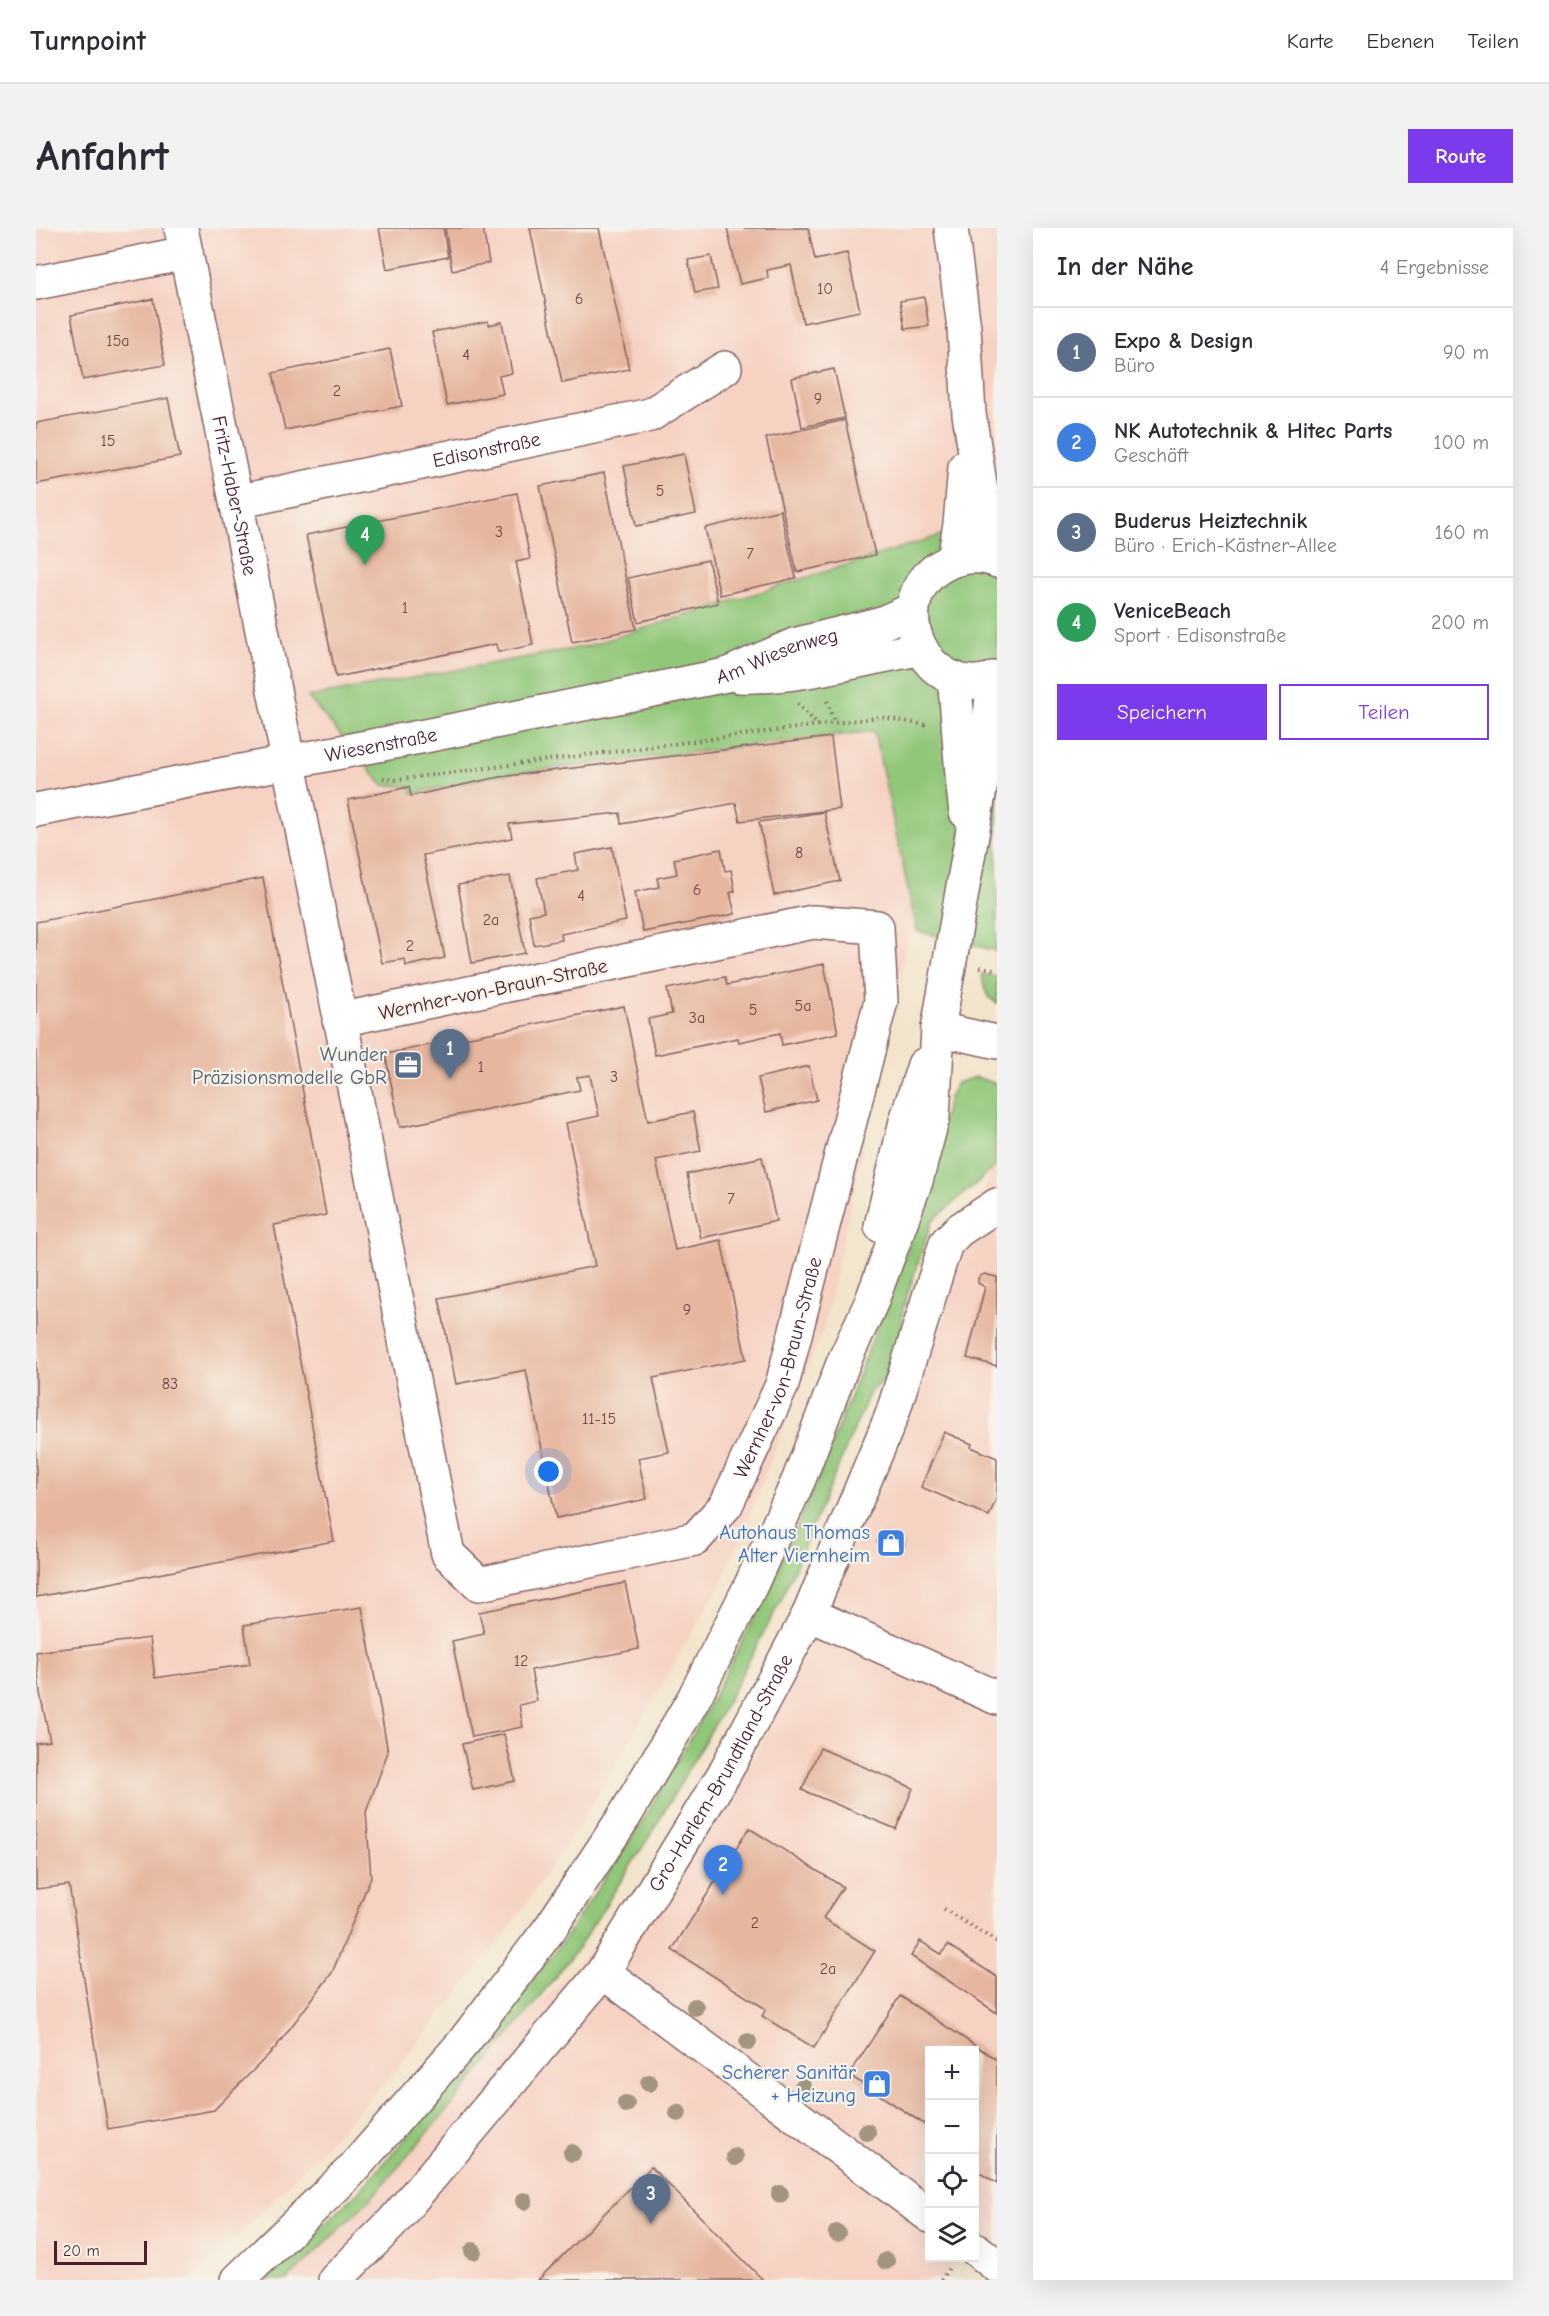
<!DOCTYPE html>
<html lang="de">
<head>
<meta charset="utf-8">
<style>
	body { margin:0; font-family:"Comic Neue",sans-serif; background:#f2f2f3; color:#2b2b33 }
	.controls { position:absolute; right:18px; bottom:18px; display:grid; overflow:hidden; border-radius:0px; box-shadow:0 6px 24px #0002 }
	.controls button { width:54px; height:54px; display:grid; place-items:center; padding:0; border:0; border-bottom:2px solid #e1e1e2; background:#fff; color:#2b2b33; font:30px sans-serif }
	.scale { position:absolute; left:18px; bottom:15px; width:93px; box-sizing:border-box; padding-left:6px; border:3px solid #4a1f2b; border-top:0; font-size:16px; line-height:21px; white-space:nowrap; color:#4a1f2b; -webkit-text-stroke:4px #f7f3e8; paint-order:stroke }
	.you { position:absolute; left:513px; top:1244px; width:21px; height:21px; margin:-15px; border:4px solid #fff; border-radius:50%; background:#1a73e8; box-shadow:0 0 0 9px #1a73e833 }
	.badge { display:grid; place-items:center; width:39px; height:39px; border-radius:50%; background:#7c3aed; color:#fff; font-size:20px; font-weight:700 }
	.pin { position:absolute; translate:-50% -50px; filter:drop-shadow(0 2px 3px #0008) }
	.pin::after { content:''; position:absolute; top:32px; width:21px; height:18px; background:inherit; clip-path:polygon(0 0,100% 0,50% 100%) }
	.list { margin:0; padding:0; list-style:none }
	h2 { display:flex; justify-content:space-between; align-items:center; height:78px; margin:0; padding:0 24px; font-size:26px }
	h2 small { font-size:20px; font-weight:400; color:#7c7c81 }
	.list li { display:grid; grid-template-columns:39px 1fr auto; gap:18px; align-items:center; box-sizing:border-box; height:90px; padding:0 24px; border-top:2px solid #e1e1e2 }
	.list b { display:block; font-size:22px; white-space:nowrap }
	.list p { margin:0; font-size:20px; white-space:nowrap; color:#7c7c81 }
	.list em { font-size:20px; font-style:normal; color:#7c7c81 }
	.actions { display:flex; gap:12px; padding:18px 24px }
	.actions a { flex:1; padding:14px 0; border:2px solid #7c3aed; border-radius:0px; text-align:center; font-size:21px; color:#7c3aed }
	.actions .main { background:#7c3aed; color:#fff }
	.icon { flex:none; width:33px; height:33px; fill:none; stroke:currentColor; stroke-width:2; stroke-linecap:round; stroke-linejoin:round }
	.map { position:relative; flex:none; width:961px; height:2052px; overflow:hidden; border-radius:0px }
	header { display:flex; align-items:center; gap:36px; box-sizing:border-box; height:84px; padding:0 30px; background:#fff; border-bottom:2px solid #e1e1e2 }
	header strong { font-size:28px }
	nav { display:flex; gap:33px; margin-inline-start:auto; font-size:21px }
	.intro { display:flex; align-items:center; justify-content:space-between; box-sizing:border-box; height:144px; padding:0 36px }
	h1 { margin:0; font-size:42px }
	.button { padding:15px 27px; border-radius:0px; background:#7c3aed; color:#fff; font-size:21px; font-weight:700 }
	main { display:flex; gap:36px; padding:0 36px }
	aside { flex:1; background:#fff; border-radius:0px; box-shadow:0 6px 24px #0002 }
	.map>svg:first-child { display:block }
	.built { fill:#f6d2c3 }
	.green { fill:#91c779; stroke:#6e7352; stroke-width:1.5 }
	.building { fill:#e6b69e }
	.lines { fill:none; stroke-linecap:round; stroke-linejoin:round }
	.minor-casing { stroke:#856463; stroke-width:36 }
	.major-casing { stroke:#856463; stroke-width:36 }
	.path { stroke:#856463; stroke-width:4; stroke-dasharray:1.5 4.5; stroke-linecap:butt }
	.minor { stroke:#fff; stroke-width:33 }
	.major { stroke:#fff; stroke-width:33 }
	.tree { fill:#a29480 }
	.labels { text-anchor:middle; stroke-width:4.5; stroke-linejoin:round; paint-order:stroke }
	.number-label { font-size:16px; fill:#714548 }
	.street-label { font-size:20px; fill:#4a1f2b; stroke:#f7f3e8 }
	.service-label { font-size:20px; fill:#4e5e75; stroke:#f7f3e8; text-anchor:end }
	.shop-label { font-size:20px; fill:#366cbe; stroke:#f7f3e8; text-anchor:end }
</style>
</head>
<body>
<header>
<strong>Turnpoint</strong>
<nav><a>Karte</a><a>Ebenen</a><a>Teilen</a></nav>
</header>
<div class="intro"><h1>Anfahrt</h1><a class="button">Route</a></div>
<main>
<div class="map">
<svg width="961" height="2052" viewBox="0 0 961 2052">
	<rect width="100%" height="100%" fill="#f7f3e8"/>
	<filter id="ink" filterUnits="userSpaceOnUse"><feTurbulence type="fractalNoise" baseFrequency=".0167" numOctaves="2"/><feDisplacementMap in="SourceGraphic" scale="12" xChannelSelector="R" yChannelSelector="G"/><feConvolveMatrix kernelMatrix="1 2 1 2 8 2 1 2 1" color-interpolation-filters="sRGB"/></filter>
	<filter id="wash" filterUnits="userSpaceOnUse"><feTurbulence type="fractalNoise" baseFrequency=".008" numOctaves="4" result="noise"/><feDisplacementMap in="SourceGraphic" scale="24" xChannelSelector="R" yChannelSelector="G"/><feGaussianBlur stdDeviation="1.35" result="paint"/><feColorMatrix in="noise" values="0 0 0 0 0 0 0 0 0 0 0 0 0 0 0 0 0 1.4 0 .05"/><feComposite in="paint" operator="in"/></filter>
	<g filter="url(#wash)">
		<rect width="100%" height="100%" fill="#f3e5cc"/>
		<g class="built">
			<polygon points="0,0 961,0 961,258 912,253 904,313 879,679 787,1103 687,1352 548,1590 468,1708 356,1847 233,1977 153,2052 0,2052"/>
			<polygon points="961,923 961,2027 939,2019 939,1822 894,1822 894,2030 921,2030 905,2052 235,2052 538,1740 719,1529 879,1179"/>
		</g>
		<g class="green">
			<polygon points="961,294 961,723 881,703 838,503 463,547 376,566 374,558 347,557 272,469 552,418 912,305"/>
			<path d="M 946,746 L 961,749 L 961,775 C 949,769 947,757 946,746 Z"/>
			<polygon points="940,849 961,856 959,939 896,993 867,1080 865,1110 852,1147 834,1164 745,1372 685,1485 615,1606 542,1720 452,1834 338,1967 251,2052 230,2052 328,1958 442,1826 529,1710 603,1599 672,1479 730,1367 779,1258 871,1023 913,869 921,855"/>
		</g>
		<g id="blocks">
			<g class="building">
				<polygon points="343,0 407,0 412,29 351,41"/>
				<polygon points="409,0 447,0 453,35 416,42"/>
				<polygon points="494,0 563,0 593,141 526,155"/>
				<polygon points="691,0 772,0 779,32 811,25 824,83 767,95 755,37 731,42 732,50 704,56"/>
				<polygon points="675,28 682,61 659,65 652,32"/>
				<polygon points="888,69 893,98 869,101 864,73"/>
				<polygon points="117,71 129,137 47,152 35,87"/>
				<polygon points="452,93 453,97 466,94 476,145 463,148 467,166 411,177 396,104"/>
				<polygon points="354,121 366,178 249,202 237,145"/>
				<polygon points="798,141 809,190 766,199 756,150"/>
				<polygon points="132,170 144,229 0,256 0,195"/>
				<polygon points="809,192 839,327 761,344 730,210"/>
				<polygon points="648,226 660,286 600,298 588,238"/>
				<polygon points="568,245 600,401 536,414 504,258"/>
				<polygon points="481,265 494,331 480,334 497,417 462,424 460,416 300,449 270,307"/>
				<polygon points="744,282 760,350 684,367 669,300"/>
				<polygon points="672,332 682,375 602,394 592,350"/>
				<polygon points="795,509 804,581 704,593 700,575 585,596 584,585 473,596 476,610 387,627 409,730 370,738 369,731 346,735 312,572 373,559 375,568 463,549"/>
				<polygon points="788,584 804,653 738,667 723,594"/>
				<polygon points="576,619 590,693 525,706 526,712 498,717 493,687 508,684 501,650 542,642 539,626"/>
				<polygon points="685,621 689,643 695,642 699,663 694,665 699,686 607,704 599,664 623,659 621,650 641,646 638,631"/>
				<polygon points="474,648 489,725 436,735 422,657"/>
				<polygon points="227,650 290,987 238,997 298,1313 0,1369 0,694"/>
				<polygon points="788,736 802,805 746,817 744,805 703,814 702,810 619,827 612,791 636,786 631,761 689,749 691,757"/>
				<polygon points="588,778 612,893 657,884 665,923 620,932 639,1022 685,1012 710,1131 617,1150 633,1224 602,1230 611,1271 520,1290 490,1142 420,1156 403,1070 559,1038 530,895 563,888 554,847 541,849 544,862 364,899 349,826"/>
				<polygon points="773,838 781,872 730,884 722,850"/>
				<polygon points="726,929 740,993 665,1010 651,946"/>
				<polygon points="948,1046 961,1049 961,1138 931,1130 949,1059 942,1055 942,1050"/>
				<polygon points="908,1204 936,1216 935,1219 961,1230 961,1269 953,1288 885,1259"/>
				<polygon points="845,1305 869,1316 865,1325 841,1314"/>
				<polygon points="589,1355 603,1421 495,1442 501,1473 483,1477 487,1499 436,1509 416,1413 448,1406 443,1384"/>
				<polygon points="326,1379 352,1524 330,1584 335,1649 296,1745 239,1820 178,1882 72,1901 33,1657 0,1661 0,1515 14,1513 4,1465 0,1424 114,1410 119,1450 214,1436 208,1397"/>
				<polygon points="468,1506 479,1553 437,1562 426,1516"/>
				<polygon points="784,1520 877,1560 860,1601 766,1562"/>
				<polygon points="713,1600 807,1659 787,1690 839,1723 778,1820 726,1788 730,1781 636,1722"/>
				<polygon points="884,1713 905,1726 912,1717 961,1749 961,1785 875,1728"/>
				<polygon points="864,1768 961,1832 961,1956 939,1942 939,1822 894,1822 894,1900 813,1847"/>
				<polygon points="615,1939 727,2052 502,2052"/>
			</g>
		</g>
	</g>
	<g filter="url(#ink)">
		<use href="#blocks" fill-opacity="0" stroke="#856463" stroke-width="1.5"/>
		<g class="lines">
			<g class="minor-casing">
				<g id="minor">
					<path id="s1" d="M 145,0 L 412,1326 L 443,1356 L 659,1311 L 690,1277 L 746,1157 L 845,773 L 841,699 L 777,694 L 303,792"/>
					<polyline points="0,55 150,25"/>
					<path id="s2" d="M 200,274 L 614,187 L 689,140"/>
					<path d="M 703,448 C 767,450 822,431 884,421"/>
					<path id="s3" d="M 0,582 L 389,508 L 690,447 L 758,417 L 846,395 L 876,382"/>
					<polyline points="902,801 961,814"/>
					<polyline points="773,1386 961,1470"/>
					<polyline points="567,1744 894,1988"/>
					<polyline points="939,2021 961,2038"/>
					<path id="s4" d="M 299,2052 L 356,1995 L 567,1744 L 688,1546 L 773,1386 L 856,1187 L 910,1015 L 923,1002 L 961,977"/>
				</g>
			</g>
			<g class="major-casing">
				<g id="major">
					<polyline points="915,0 928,100 933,186 956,331"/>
					<polyline points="918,332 924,296 929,239"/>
					<path d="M 961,333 C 946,326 926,328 911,335 C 840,369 890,479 961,449"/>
					<path d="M 918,450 C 923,494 924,539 930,584"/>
					<polyline points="845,998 870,893 888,837"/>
					<polyline points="202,2052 314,1944 427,1815 515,1699 588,1589 657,1472 714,1359 763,1251 808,1133 835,1075 880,953 897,889 902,801 950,527 958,450"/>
				</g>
			</g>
			<g class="path">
				<polyline points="791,473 798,495"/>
				<polyline points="761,476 781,496"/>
				<polyline points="347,550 358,552 845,489 890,497"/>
				<polyline points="944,739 961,742"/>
				<polyline points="908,1681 961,1714"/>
				<polyline points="905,2052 913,2040"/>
			</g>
			<use href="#minor" class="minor"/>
			<use href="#major" class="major"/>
		</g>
		<g class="tree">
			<circle cx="659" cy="1779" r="9"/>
			<circle cx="712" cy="1814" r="9"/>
			<circle cx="613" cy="1855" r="9"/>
			<circle cx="767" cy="1859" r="9"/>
			<circle cx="590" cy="1876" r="9"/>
			<circle cx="642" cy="1885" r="9"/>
			<circle cx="831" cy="1904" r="9"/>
			<circle cx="536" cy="1925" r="9"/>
			<circle cx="699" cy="1929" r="9"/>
			<circle cx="744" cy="1966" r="9"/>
			<circle cx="488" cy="1973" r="9"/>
			<circle cx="801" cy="2005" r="9"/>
			<circle cx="437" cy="2023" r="9"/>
			<circle cx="850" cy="2033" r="9"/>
		</g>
	</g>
	<defs>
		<g id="office-square" transform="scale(1.5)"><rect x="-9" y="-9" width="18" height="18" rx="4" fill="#5c6f8a" stroke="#f7f3e8"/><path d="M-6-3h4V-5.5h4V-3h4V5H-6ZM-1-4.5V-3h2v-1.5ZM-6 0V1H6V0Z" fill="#fff"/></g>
		<g id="shop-square" transform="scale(1.5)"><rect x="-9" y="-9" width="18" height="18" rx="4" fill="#3f7fe0" stroke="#f7f3e8"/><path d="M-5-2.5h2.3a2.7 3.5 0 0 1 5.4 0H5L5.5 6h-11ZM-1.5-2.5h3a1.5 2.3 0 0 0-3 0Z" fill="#fff"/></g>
	</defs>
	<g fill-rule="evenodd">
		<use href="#office-square" x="372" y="837"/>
		<use href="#shop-square" x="855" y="1315"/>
		<use href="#shop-square" x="841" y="1856"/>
	</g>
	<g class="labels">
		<g class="number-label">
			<text x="789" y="66">10</text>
			<text x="543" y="76">6</text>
			<text x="82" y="118">15a</text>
			<text x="430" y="132">4</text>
			<text x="301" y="168">2</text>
			<text x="782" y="176">9</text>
			<text x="72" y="218">15</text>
			<text x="624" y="268">5</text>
			<text x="463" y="309">3</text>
			<text x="714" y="331">7</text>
			<text x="369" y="385">1</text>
			<text x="763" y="630">8</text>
			<text x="661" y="667">6</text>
			<text x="545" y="673">4</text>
			<text x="455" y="697">2a</text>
			<text x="374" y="723">2</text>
			<text x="767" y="783">5a</text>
			<text x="717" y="787">5</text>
			<text x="661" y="795">3a</text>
			<text x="445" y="844">1</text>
			<text x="578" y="854">3</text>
			<text x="695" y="976">7</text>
			<text x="651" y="1087">9</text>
			<text x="134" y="1161">83</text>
			<text x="563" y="1196">11-15</text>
			<text x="485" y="1438">12</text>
			<text x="719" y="1700">2</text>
			<text x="792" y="1746">2a</text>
		</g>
		<g class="street-label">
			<text dy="7" stroke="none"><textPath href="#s2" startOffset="256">Edisonstraße</textPath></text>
			<text dy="7" stroke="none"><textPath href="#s1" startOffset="273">Fritz-Haber-Straße</textPath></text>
			<text dy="7" stroke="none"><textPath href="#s3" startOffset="758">Am Wiesenweg</textPath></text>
			<text dy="7" stroke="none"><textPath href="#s3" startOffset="351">Wiesenstraße</textPath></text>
			<text transform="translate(457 761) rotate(-12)" y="7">Wernher-von-Braun-Straße</text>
			<text dy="7" stroke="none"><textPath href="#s1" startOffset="1810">Wernher-von-Braun-Straße</textPath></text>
			<text dy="7" stroke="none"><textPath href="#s4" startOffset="640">Gro-Harlem-Brundtland-Straße</textPath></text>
		</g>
		<g class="service-label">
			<text x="351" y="833">Wunder<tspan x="351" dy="23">Präzisionsmodelle GbR</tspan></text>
		</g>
		<g class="shop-label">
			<text x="834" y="1311">Autohaus Thomas<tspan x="834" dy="23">Alter Viernheim</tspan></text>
			<text x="820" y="1851">Scherer Sanitär<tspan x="820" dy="23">+ Heizung</tspan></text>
		</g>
	</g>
</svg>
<div class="controls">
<button>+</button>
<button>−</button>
<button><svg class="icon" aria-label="locate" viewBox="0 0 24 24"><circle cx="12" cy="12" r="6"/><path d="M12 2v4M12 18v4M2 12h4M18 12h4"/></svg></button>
<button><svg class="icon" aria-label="layers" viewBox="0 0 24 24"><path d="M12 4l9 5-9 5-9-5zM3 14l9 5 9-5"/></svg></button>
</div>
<div class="scale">20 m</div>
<div class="you"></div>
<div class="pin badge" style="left:414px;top:851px;background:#5c6f8a">1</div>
<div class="pin badge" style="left:687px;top:1667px;background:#3f7fe0">2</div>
<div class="pin badge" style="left:615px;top:1996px;background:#5c6f8a">3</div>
<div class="pin badge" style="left:329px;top:337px;background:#2e9e5b">4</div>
</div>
<aside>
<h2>In der Nähe<small>4 Ergebnisse</small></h2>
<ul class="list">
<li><span class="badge" style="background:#5c6f8a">1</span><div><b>Expo &amp; Design</b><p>Büro</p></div><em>90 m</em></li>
<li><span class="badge" style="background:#3f7fe0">2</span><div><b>NK Autotechnik &amp; Hitec Parts</b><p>Geschäft</p></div><em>100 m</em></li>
<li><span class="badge" style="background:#5c6f8a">3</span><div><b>Buderus Heiztechnik</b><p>Büro · Erich-Kästner-Allee</p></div><em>160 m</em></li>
<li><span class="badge" style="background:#2e9e5b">4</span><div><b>VeniceBeach</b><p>Sport · Edisonstraße</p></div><em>200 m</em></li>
</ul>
<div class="actions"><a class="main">Speichern</a><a>Teilen</a></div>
</aside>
</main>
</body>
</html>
